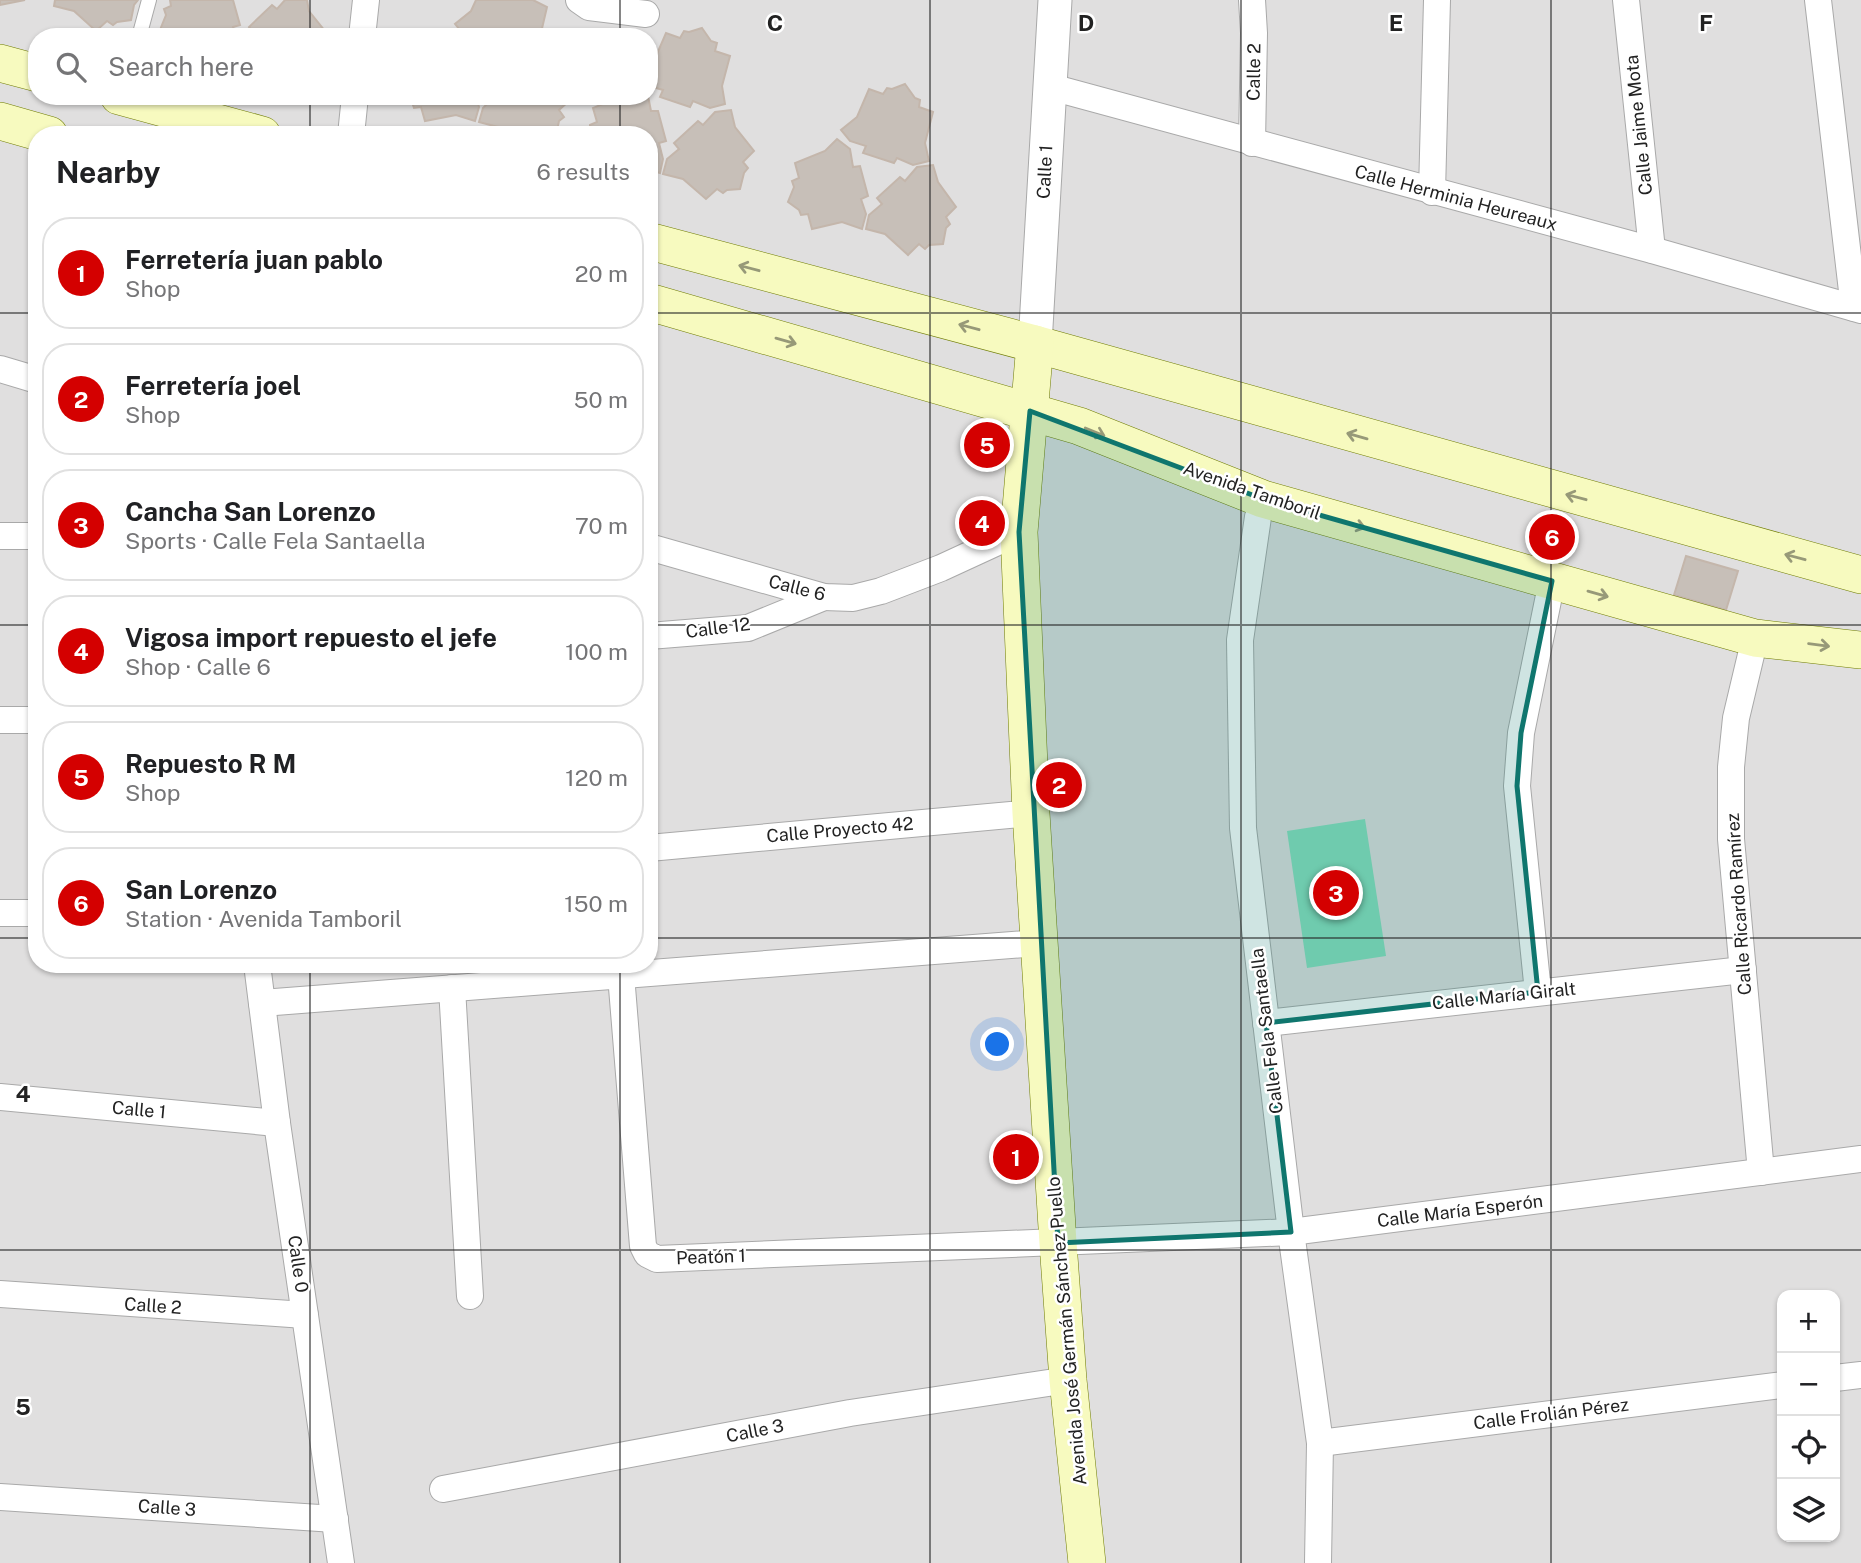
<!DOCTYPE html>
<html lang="en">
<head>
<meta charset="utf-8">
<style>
	body { margin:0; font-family:"Public Sans",sans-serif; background:#f6f6f6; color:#202124 }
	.controls { position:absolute; right:21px; bottom:21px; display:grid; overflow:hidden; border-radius:14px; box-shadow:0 2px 5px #0004 }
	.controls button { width:63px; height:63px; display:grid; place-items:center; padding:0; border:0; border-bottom:2px solid #e0e0e0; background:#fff; color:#202124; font:35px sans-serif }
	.you { position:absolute; left:998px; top:1045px; width:24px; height:24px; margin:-18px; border:5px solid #fff; border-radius:50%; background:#1a73e8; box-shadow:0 0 0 10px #1a73e833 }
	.badge { display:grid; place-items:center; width:46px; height:46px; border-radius:50%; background:#d40000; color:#fff; font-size:23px; font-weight:700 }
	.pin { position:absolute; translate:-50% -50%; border:4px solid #fff; box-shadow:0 2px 7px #0006 }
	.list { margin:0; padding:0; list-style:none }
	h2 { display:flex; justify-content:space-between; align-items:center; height:91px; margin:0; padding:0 28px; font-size:30px }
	h2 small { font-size:23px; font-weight:400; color:#757577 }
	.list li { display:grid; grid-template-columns:46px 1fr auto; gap:21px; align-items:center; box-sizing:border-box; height:112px; margin:0 14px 14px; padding:0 14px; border:2px solid #e0e0e0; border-radius:28px }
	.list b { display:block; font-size:26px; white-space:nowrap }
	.list p { margin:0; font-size:23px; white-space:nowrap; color:#757577 }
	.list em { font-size:23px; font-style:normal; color:#757577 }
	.icon { flex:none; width:38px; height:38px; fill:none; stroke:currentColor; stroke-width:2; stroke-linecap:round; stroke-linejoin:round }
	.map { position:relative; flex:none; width:1861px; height:1563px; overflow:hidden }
	.search { position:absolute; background:#fff; box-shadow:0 2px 5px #0004; left:28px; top:28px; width:630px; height:77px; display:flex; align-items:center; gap:18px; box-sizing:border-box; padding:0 24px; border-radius:28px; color:#757577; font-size:26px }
	.panel { position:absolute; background:#fff; box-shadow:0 2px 5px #0004; left:28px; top:126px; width:630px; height:847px; border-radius:28px }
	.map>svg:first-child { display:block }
	.residential { fill:#e0dfdf; fill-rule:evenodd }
	.pitch { fill:#88e0be }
	.building { fill:#c7bfb8; stroke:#c4b6ab; stroke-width:2 }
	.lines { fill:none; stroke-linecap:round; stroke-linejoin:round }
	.service-casing { stroke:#a9a9a9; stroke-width:16 }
	.minor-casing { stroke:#a9a9a9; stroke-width:28 }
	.tertiary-casing { stroke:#a9a9a9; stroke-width:35 }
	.secondary-casing { stroke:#707d05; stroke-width:38 }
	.service { stroke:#fff; stroke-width:14 }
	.minor { stroke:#fff; stroke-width:26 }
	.tertiary { stroke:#fff; stroke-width:33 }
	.secondary { stroke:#f7fabf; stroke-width:37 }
	.oneway { stroke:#979978 }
	.marked { fill:#0f766e; fill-opacity:0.2; stroke:#0f766e; stroke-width:5; stroke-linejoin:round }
	.grid { fill:none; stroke:#222; stroke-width:2; stroke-opacity:0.55 }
	.labels { text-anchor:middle; stroke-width:5; stroke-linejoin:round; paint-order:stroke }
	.street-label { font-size:18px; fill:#222; stroke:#fff }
	.grid-label { font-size:23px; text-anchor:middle; font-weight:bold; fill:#222; stroke:#fff; stroke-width:5; stroke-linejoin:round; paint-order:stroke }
</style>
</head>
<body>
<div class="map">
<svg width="1861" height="1563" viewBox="0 0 1861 1563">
	<rect width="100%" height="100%" fill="#f2efe9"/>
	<path class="residential" d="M 0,0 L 1861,0 L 1861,1563 L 0,1563 ZM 37,37 L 649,37 L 649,96 L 37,96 ZM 37,135 L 649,135 L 649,964 L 37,964 ZM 1782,1295 L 1835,1295 L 1835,1537 L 1782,1537 Z"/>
	<polygon class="pitch" points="1365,819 1386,956 1307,968 1287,831"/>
	<g class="building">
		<polygon points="0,0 25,0 0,5"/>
		<polygon points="55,0 138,0 134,5 131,20 117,22 113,25 107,21 96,31 74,11 54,6"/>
		<polygon points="170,0 233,0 240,25 233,27 236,37 169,37 160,30 166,15 164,9 171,6"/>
		<polygon points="285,0 307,0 309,11 329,36 250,37 254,33 249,27 272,5 277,9"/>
		<polygon points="476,0 533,0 547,7 540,37 464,35 455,24 471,11"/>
		<polygon points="702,28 711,41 717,43 715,51 730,56 722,86 725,104 710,108 693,101 690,107 660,97 663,90 649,86 649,64 654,61 666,33 680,38 684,31 689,32"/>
		<polygon points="905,84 915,98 920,100 919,107 933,112 925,143 929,161 913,165 897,158 894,163 863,153 866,146 850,141 841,130 857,117 869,89 883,94 887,88 892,89"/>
		<polygon points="404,96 476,96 479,107 475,121 456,115 425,121 421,107 414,108 412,102"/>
		<polygon points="495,96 567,96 570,100 559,110 564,117 559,121 556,135 507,135 498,127 479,122 483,108"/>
		<polygon points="622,96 648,96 651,111 658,111 666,141 659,143 663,159 660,173 649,170 649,135 590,135 590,125 597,122 593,108"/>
		<polygon points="731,110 735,127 754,151 743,162 748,168 744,173 740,189 727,190 723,193 717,189 706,199 683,179 663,174 667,159 679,149 674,143 698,121 703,125 715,112"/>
		<polygon points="837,139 850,149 853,167 860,166 868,196 861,199 866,214 862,229 842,222 812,229 808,214 801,215 799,210 788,202 794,187 792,181 799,178 795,163 825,151"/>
		<polygon points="933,165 938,182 956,207 946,217 950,224 946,228 943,244 929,245 925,249 919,244 908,255 885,234 866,229 869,215 882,204 877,198 900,177 905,181 917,167"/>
		<polygon points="1686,556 1738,571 1726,610 1674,595"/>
	</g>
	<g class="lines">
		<g class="service-casing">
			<polyline id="service" points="139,37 149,0"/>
		</g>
		<g class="minor-casing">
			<g id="minor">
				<polyline points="579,0 589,7 646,14"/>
				<polyline points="1626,0 1652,250"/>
				<polyline points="1818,0 1854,308"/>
				<polyline points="362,37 366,0"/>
				<polyline points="1051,87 1652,250 1861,310"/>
				<polyline points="351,135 355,96"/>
				<polyline points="1252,143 1254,33 1252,0"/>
				<polyline points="1432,192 1437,0"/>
				<polyline points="0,369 37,380"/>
				<polyline points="1263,499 1258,517 1240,640 1243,828 1291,1232 1320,1443 1318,1563"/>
				<polyline points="0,536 37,536"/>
				<polyline points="649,547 824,597 853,598 881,591 941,568 1019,532"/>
				<polyline points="649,636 748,628 824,597"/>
				<polyline points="1755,638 1736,718 1731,767 1731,839 1761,1172"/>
				<polyline points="0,720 37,720"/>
				<polyline points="649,848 1031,813"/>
				<polyline points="0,913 37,913"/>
				<polyline points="257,964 277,1123 341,1563"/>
				<polyline points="621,975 643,1246 647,1254 657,1259 1291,1232 1861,1159"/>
				<polyline points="452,988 470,1296"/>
				<polyline points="1538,992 1517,786 1521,733 1552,581"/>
				<polyline points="262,1003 1038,943"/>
				<polyline points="1266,1023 1743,970"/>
				<polyline points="0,1097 277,1123"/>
				<polyline points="0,1294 305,1315"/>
				<polyline points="1835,1378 1861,1375"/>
				<polyline points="1320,1443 1782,1385"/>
				<polyline points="443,1489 850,1413 1068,1380"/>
				<polyline points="0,1497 335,1519"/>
			</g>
		</g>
		<g class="tertiary-casing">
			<polyline id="tertiary" points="1035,344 1055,0"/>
		</g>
		<g class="secondary-casing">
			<g id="secondary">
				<polyline points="0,63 37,73"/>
				<polyline points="119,96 262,135"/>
				<polyline points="0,121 49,135"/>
				<polyline points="649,241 1035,344 1861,575"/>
				<polyline points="649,302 1079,426 1263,499 1755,638 1861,650"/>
				<polyline points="1035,344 1019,532 1031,813 1058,1243 1068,1380 1087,1563"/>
			</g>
		</g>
		<use href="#service" class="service"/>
		<use href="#minor" class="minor"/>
		<use href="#tertiary" class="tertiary"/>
		<use href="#secondary" class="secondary"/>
	</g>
	<defs><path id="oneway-shaft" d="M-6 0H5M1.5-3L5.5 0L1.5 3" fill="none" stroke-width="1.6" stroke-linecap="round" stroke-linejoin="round" transform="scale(1.75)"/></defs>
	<g class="oneway">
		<use href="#oneway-shaft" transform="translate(749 268) rotate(-165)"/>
		<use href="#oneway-shaft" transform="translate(969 327) rotate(-165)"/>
		<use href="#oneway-shaft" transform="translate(786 341) rotate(16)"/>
		<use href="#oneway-shaft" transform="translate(1095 432) rotate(22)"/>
		<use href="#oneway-shaft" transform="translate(1357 436) rotate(-164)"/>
		<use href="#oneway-shaft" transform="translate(1576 497) rotate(-165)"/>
		<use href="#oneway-shaft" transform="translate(1355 525) rotate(16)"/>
		<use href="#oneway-shaft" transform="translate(1795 557) rotate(-165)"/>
		<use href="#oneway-shaft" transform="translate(1598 594) rotate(16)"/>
		<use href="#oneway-shaft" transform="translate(1819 645) rotate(7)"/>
	</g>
	<path class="marked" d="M 1030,411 L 1263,499 L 1552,581 L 1521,733 L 1517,786 L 1538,992 L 1266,1023 L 1291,1232 L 1058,1243 L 1019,532 Z"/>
	<path class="grid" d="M 310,0 L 310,37M 620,0 L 620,37M 930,0 L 930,1563M 1241,0 L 1241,1563M 1551,0 L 1551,1563M 310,96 L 310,135M 620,96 L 620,135M 0,313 L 37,313M 649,313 L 1861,313M 0,625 L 37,625M 649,625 L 1861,625M 0,938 L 37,938M 649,938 L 1861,938M 310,964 L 310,1563M 620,964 L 620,1563M 0,1250 L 1861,1250"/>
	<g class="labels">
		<g class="street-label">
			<text transform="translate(1254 72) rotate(-89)" y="6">Calle 2</text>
			<text transform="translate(1639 125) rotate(-96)" y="6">Calle Jaime Mota</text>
			<text transform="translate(1045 172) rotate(-87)" y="6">Calle 1</text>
			<text transform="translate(1456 198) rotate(15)" y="6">Calle Herminia Heureaux</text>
			<text transform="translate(1252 491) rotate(19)" y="6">Avenida Tamboril</text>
			<text transform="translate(797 588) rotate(14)" y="6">Calle 6</text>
			<text transform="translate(718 628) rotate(-7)" y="6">Calle 12</text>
			<text transform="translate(840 830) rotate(-5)" y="6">Calle Proyecto 42</text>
			<text transform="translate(1739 904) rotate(-94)" y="6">Calle Ricardo Ramírez</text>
			<text transform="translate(1504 996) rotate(-6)" y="6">Calle María Giralt</text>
			<text transform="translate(1267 1031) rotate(-97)" y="6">Calle Fela Santaella</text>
			<text transform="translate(139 1110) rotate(5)" y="6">Calle 1</text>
			<text transform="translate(1460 1211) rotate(-7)" y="6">Calle María Esperón</text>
			<text transform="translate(711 1257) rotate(-2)" y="6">Peatón 1</text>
			<text transform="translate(298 1264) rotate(82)" y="6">Calle 0</text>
			<text transform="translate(153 1306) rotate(4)" y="6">Calle 2</text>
			<text transform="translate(1067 1331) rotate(-95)" y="6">Avenida José Germán Sánchez Puello</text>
			<text transform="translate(1551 1414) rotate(-7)" y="6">Calle Frolián Pérez</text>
			<text transform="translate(755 1431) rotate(-11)" y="6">Calle 3</text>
			<text transform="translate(167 1508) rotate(4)" y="6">Calle 3</text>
		</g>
	</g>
	<g class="grid-label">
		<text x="775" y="31">C</text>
		<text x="1086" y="31">D</text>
		<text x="1396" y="31">E</text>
		<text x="1706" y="31">F</text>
		<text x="23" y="1102">4</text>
		<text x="23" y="1415">5</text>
	</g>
</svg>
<div class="controls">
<button>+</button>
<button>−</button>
<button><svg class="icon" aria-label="locate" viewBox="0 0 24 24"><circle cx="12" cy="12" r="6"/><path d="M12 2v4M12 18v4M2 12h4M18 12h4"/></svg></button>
<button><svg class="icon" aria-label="layers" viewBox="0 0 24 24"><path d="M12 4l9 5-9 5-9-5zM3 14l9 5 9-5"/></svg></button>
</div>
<div class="you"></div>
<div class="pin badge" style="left:1016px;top:1157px">1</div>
<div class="pin badge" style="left:1059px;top:785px">2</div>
<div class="pin badge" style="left:1336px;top:893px">3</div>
<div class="pin badge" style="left:982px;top:523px">4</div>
<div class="pin badge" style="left:987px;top:445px">5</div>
<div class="pin badge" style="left:1552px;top:537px">6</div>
<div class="search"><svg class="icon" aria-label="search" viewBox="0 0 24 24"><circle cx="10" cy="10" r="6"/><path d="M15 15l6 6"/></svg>Search here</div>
<section class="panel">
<h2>Nearby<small>6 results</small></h2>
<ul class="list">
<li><span class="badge">1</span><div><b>Ferretería juan pablo</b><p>Shop</p></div><em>20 m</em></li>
<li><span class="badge">2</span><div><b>Ferretería joel</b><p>Shop</p></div><em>50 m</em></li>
<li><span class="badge">3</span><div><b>Cancha San Lorenzo</b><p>Sports · Calle Fela Santaella</p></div><em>70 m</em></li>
<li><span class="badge">4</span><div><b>Vigosa import repuesto el jefe</b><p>Shop · Calle 6</p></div><em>100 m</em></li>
<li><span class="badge">5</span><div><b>Repuesto R M</b><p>Shop</p></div><em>120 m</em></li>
<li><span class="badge">6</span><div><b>San Lorenzo</b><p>Station · Avenida Tamboril</p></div><em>150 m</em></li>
</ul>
</section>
</div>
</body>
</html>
